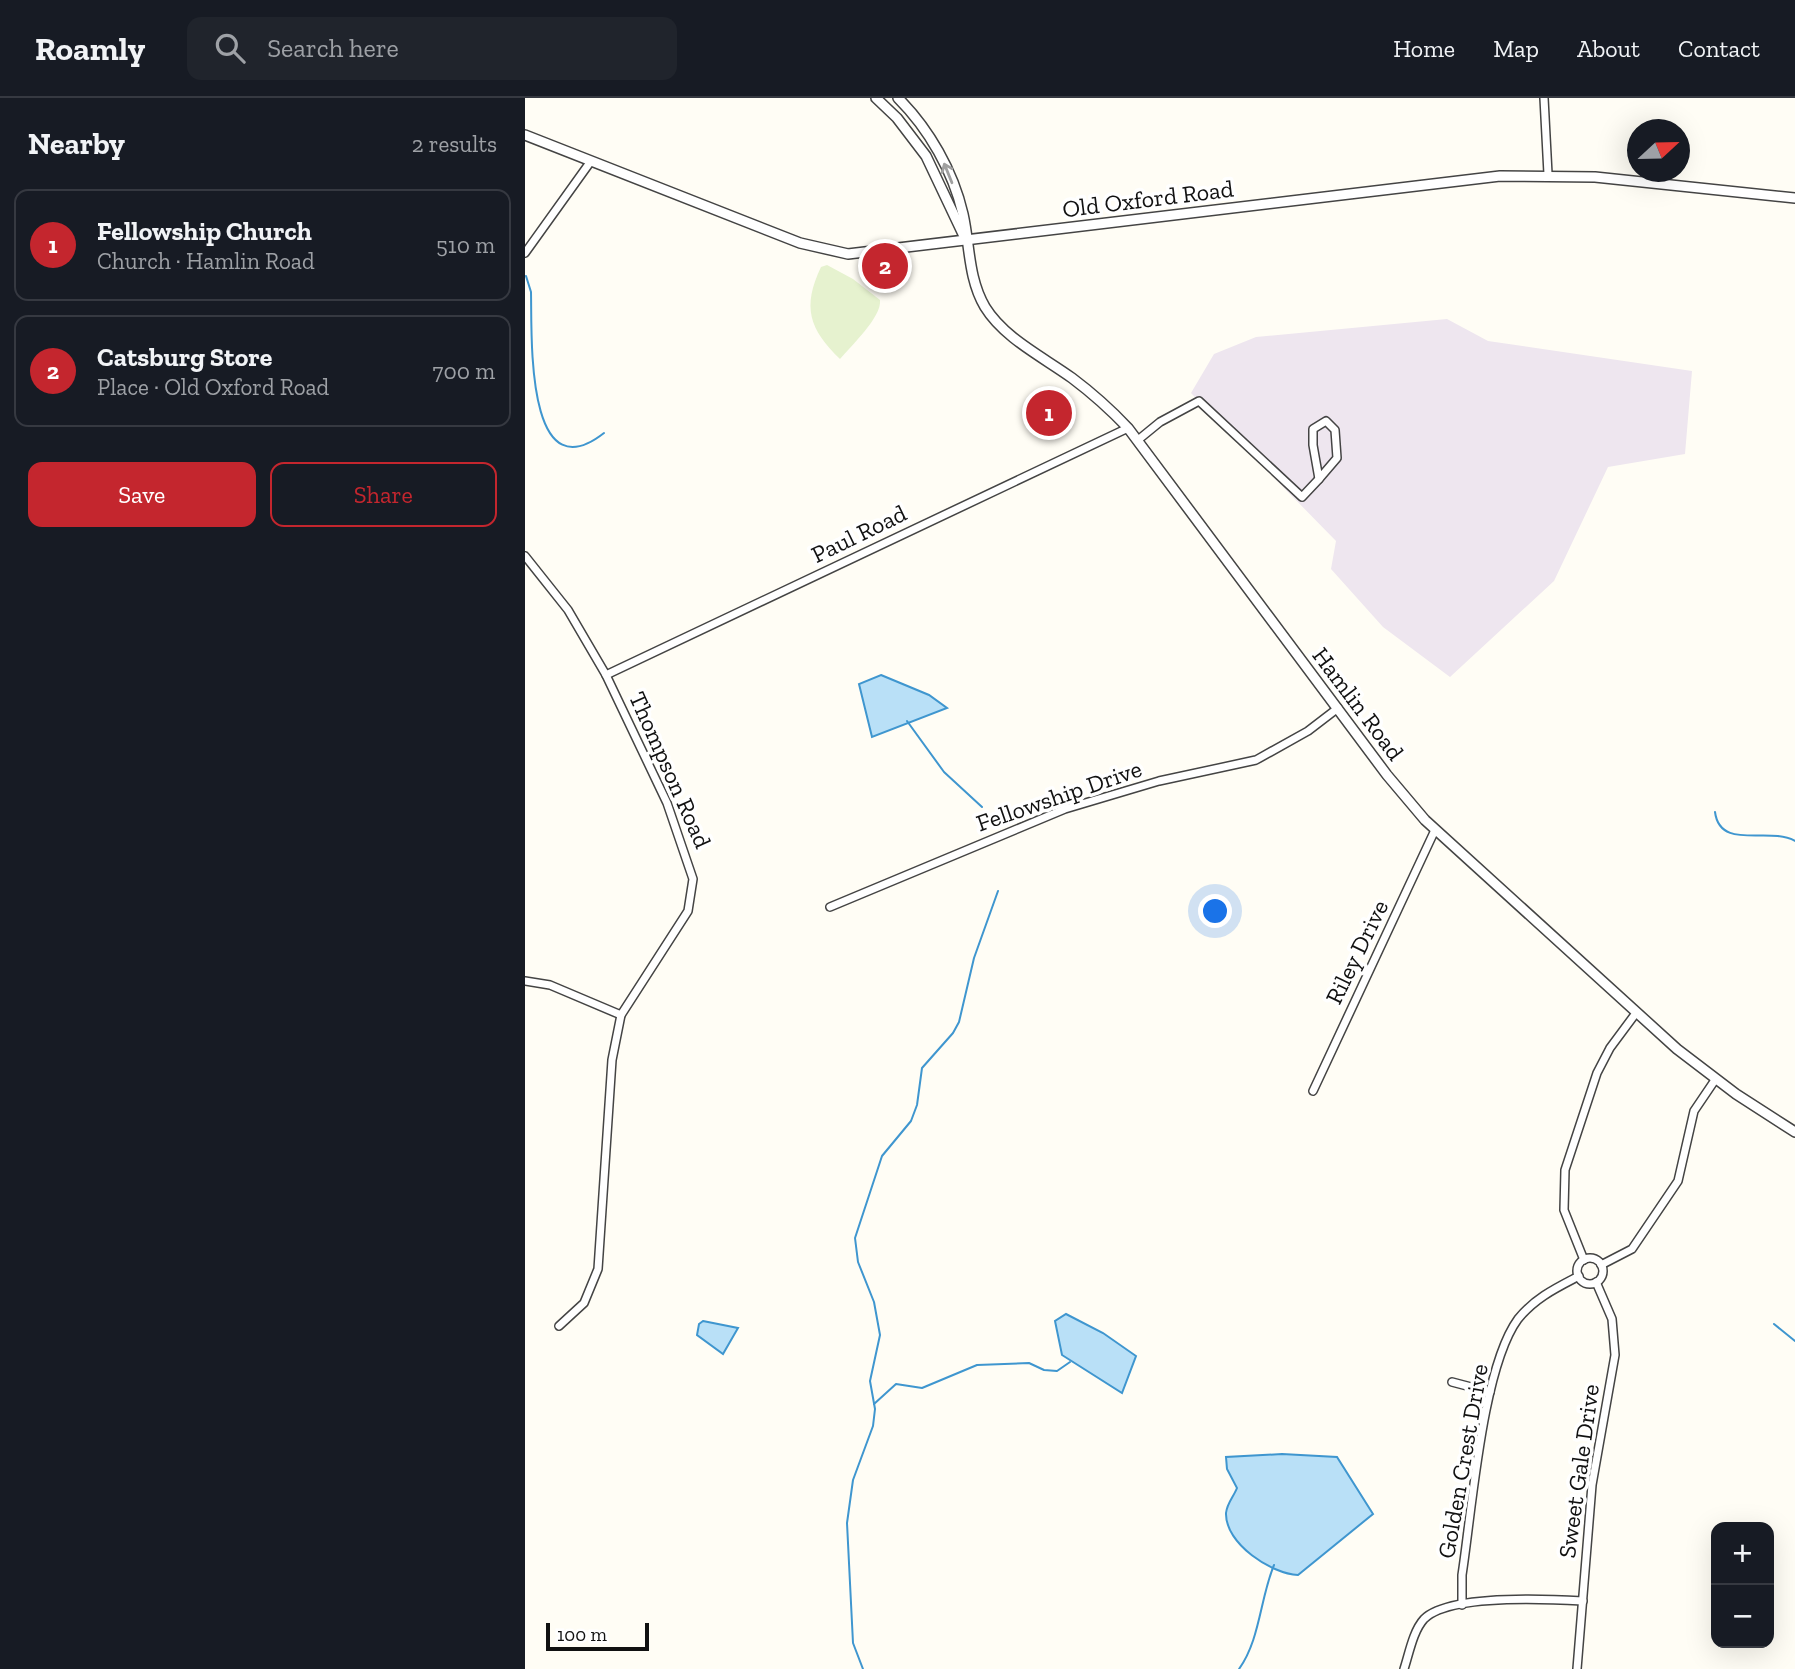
<!DOCTYPE html>
<html lang="en">
<head>
<meta charset="utf-8">
<style>
	body { margin:0; font-family:"Zilla Slab",serif; background:#20242c; color:#f1f3f6 }
	.controls { position:absolute; right:21px; bottom:21px; display:grid; overflow:hidden; border-radius:14px; box-shadow:0 7px 28px #0002 }
	.controls button { width:63px; height:63px; display:grid; place-items:center; padding:0; border:0; border-bottom:2px solid #363941; background:#171b24; color:#f1f3f6; font:35px sans-serif }
	.compass { position:absolute; left:1102px; top:21px; width:63px; height:63px; border-radius:50%; background:#171b24; box-shadow:0 7px 28px #0002; rotate:68deg }
	.scale { position:absolute; left:21px; bottom:18px; width:103px; box-sizing:border-box; padding-left:7px; border:4px solid #111; border-top:0; font-size:19px; line-height:24px; white-space:nowrap; color:#111; -webkit-text-stroke:5px #fff; paint-order:stroke }
	.you { position:absolute; left:691px; top:814px; width:24px; height:24px; margin:-18px; border:5px solid #fff; border-radius:50%; background:#1a73e8; box-shadow:0 0 0 10px #1a73e833 }
	.badge { display:grid; place-items:center; width:46px; height:46px; border-radius:50%; background:#c4262e; color:#fff; font-size:23px; font-weight:700 }
	.pin { position:absolute; translate:-50% -50%; border:4px solid #fff; box-shadow:0 2px 7px #0006 }
	.list { margin:0; padding:0; list-style:none }
	h2 { display:flex; justify-content:space-between; align-items:center; height:91px; margin:0; padding:0 28px; font-size:30px }
	h2 small { font-size:23px; font-weight:400; color:#9ea1a6 }
	.list li { display:grid; grid-template-columns:46px 1fr auto; gap:21px; align-items:center; box-sizing:border-box; height:112px; margin:0 14px 14px; padding:0 14px; border:2px solid #363941; border-radius:14px }
	.list b { display:block; font-size:26px; white-space:nowrap }
	.list p { margin:0; font-size:23px; white-space:nowrap; color:#9ea1a6 }
	.list em { font-size:23px; font-style:normal; color:#9ea1a6 }
	.actions { display:flex; gap:14px; padding:21px 28px }
	.actions a { flex:1; padding:16px 0; border:2px solid #c4262e; border-radius:14px; text-align:center; font-size:24px; color:#c4262e }
	.actions .main { background:#c4262e; color:#fff }
	.icon { flex:none; width:38px; height:38px; fill:none; stroke:currentColor; stroke-width:2; stroke-linecap:round; stroke-linejoin:round }
	.map { position:relative; flex:none; width:1270px; height:1571px; overflow:hidden }
	header { display:flex; align-items:center; gap:42px; box-sizing:border-box; height:98px; padding:0 35px; background:#171b24; border-bottom:2px solid #363941 }
	header strong { font-size:33px }
	nav { display:flex; gap:38px; margin-inline-start:auto; font-size:24px }
	.search { width:490px; height:63px; background:#20242c; display:flex; align-items:center; gap:18px; box-sizing:border-box; padding:0 24px; border-radius:14px; color:#9ea1a6; font-size:26px }
	main { display:flex }
	aside { flex:1; background:#171b24 }
	.map>svg:first-child { display:block }
	.industrial { fill:#eee6ef }
	.pitch { fill:#e6f2cf }
	.water { fill:#b9e0f7; stroke:#3f96cf; stroke-width:2 }
	.lines { fill:none; stroke-linecap:round; stroke-linejoin:round }
	.stream { stroke:#3f96cf; stroke-width:2 }
	.minor-casing { stroke:#444; stroke-width:10 }
	.tertiary-casing { stroke:#444; stroke-width:12 }
	.minor { stroke:#fff; stroke-width:7 }
	.tertiary { stroke:#fff; stroke-width:9 }
	.oneway { stroke:#a0a0a0 }
	.labels { text-anchor:middle; stroke-width:7; stroke-linejoin:round; paint-order:stroke }
	.street-label { font-size:24px; fill:#111; stroke:#fff }
</style>
</head>
<body>
<header>
<strong>Roamly</strong>
<div class="search"><svg class="icon" aria-label="search" viewBox="0 0 24 24"><circle cx="10" cy="10" r="6"/><path d="M15 15l6 6"/></svg>Search here</div>
<nav><a>Home</a><a>Map</a><a>About</a><a>Contact</a></nav>
</header>
<main>
<aside>
<h2>Nearby<small>2 results</small></h2>
<ul class="list">
<li><span class="badge">1</span><div><b>Fellowship Church</b><p>Church · Hamlin Road</p></div><em>510 m</em></li>
<li><span class="badge">2</span><div><b>Catsburg Store</b><p>Place · Old Oxford Road</p></div><em>700 m</em></li>
</ul>
<div class="actions"><a class="main">Save</a><a>Share</a></div>
</aside>
<div class="map">
<svg width="1270" height="1571" viewBox="0 0 1270 1571">
	<rect width="100%" height="100%" fill="#fffdf5"/>
	<polygon class="industrial" points="922,221 963,243 1167,273 1160,356 1083,369 1029,483 925,579 858,529 806,471 811,443 666,295 689,256 731,239"/>
	<path class="pitch" d="M 302,167 L 328,181 L 355,202 C 357,219 326,248 315,261 C 284,231 277,209 296,169 Z"/>
	<g class="water">
		<polygon points="356,577 404,597 422,610 347,639 334,586"/>
		<polygon points="541,1216 578,1235 611,1258 597,1295 537,1257 530,1223"/>
		<polygon points="178,1223 213,1230 198,1256 172,1237 174,1226"/>
		<path d="M 757,1356 L 812,1359 L 848,1416 L 773,1477 C 747,1476 700,1446 701,1415 C 702,1405 709,1398 712,1390 L 702,1371 L 701,1359 Z"/>
	</g>
	<g class="lines">
		<g class="stream">
			<path d="M 1,178 L 6,194 C 7,236 0,397 79,335"/>
			<polyline points="382,623 419,674 457,709"/>
			<path d="M 1190,714 C 1195,753 1244,728 1270,743"/>
			<polyline points="1249,1226 1270,1243"/>
			<polyline points="349,1306 371,1286 397,1290 452,1267 504,1265 519,1272 532,1273 545,1264"/>
			<polyline points="338,1571 328,1545 322,1425 328,1382 348,1328 350,1311 345,1283 355,1237 349,1204 333,1164 330,1140 357,1058 386,1023 392,1007 397,970 428,935 434,924 449,860 473,793"/>
			<path d="M 714,1571 C 735,1542 735,1501 749,1467"/>
		</g>
		<g class="minor-casing">
			<g id="minor">
				<polyline points="1019,0 1023,76"/>
				<polyline points="0,155 66,63"/>
				<polygon points="801,323 810,332 812,360 794,381 788,347 788,331"/>
				<polyline points="613,342 635,324 674,303 777,399 794,381"/>
				<polyline points="0,458 43,512 81,577 142,705 168,781 163,813 96,917 87,962 73,1171 59,1205 34,1228"/>
				<polyline points="81,577 603,330"/>
				<polyline points="305,809 540,711 634,683 731,662 783,633 813,610"/>
				<polyline points="0,883 25,887 96,917"/>
				<polyline points="788,993 910,732"/>
				<circle cx="1065" cy="1173" r="13"/>
				<polyline points="1059,1162 1039,1112 1040,1072 1072,975 1085,950 1111,915"/>
				<polyline points="1076,1167 1107,1151 1153,1083 1169,1013 1190,982"/>
				<polyline points="927,1284 965,1294"/>
				<path d="M 937,1507 L 937,1477 C 947,1413 957,1270 993,1221 C 1010,1200 1031,1190 1054,1178"/>
				<path d="M 879,1571 C 884,1556 888,1533 899,1521 C 924,1496 1023,1501 1058,1503"/>
				<polyline points="1052,1571 1067,1387 1090,1257 1087,1221 1071,1184"/>
			</g>
		</g>
		<g class="tertiary-casing">
			<g id="tertiary">
				<polyline points="351,0 372,20 401,58 438,136"/>
				<path d="M 373,0 C 404,31 428,73 438,116 C 445,147 443,180 460,209 C 479,240 518,259 547,280 C 567,295 586,312 603,330 L 862,677 L 900,722 L 1152,951 L 1211,996 L 1270,1034"/>
				<polyline points="0,37 275,145 323,156 975,78 1070,79 1270,100"/>
			</g>
		</g>
		<use href="#minor" class="minor"/>
		<use href="#tertiary" class="tertiary"/>
	</g>
	<defs><path id="oneway-shaft" d="M-6 0H5M1.5-3L5.5 0L1.5 3" fill="none" stroke-width="1.6" stroke-linecap="round" stroke-linejoin="round" transform="scale(1.75)"/></defs>
	<use class="oneway" href="#oneway-shaft" transform="translate(423 75) rotate(-112)"/>
	<g class="labels">
		<g class="street-label">
			<text transform="translate(623 101) rotate(-7)" y="8">Old Oxford Road</text>
			<text transform="translate(334 436) rotate(-26)" y="8">Paul Road</text>
			<text transform="translate(833 606) rotate(53)" y="8">Hamlin Road</text>
			<text transform="translate(145 672) rotate(66)" y="8">Thompson Road</text>
			<text transform="translate(534 698) rotate(-19)" y="8">Fellowship Drive</text>
			<text transform="translate(832 854) rotate(-64)" y="8">Riley Drive</text>
			<text transform="translate(938 1363) rotate(-80)" y="8">Golden Crest Drive</text>
			<text transform="translate(1054 1373) rotate(-82)" y="8">Sweet Gale Drive</text>
		</g>
	</g>
</svg>
<div class="controls">
<button>+</button>
<button>−</button>
</div>
<svg class="compass" viewBox="-18 -18 36 36"><path d="M0-13l5 13h-10z" fill="#e53935"/><path d="M0 13l5-13h-10z" fill="#9ea1a6"/></svg>
<div class="scale">100 m</div>
<div class="you"></div>
<div class="pin badge" style="left:524px;top:315px">1</div>
<div class="pin badge" style="left:360px;top:168px">2</div>
</div>
</main>
</body>
</html>
